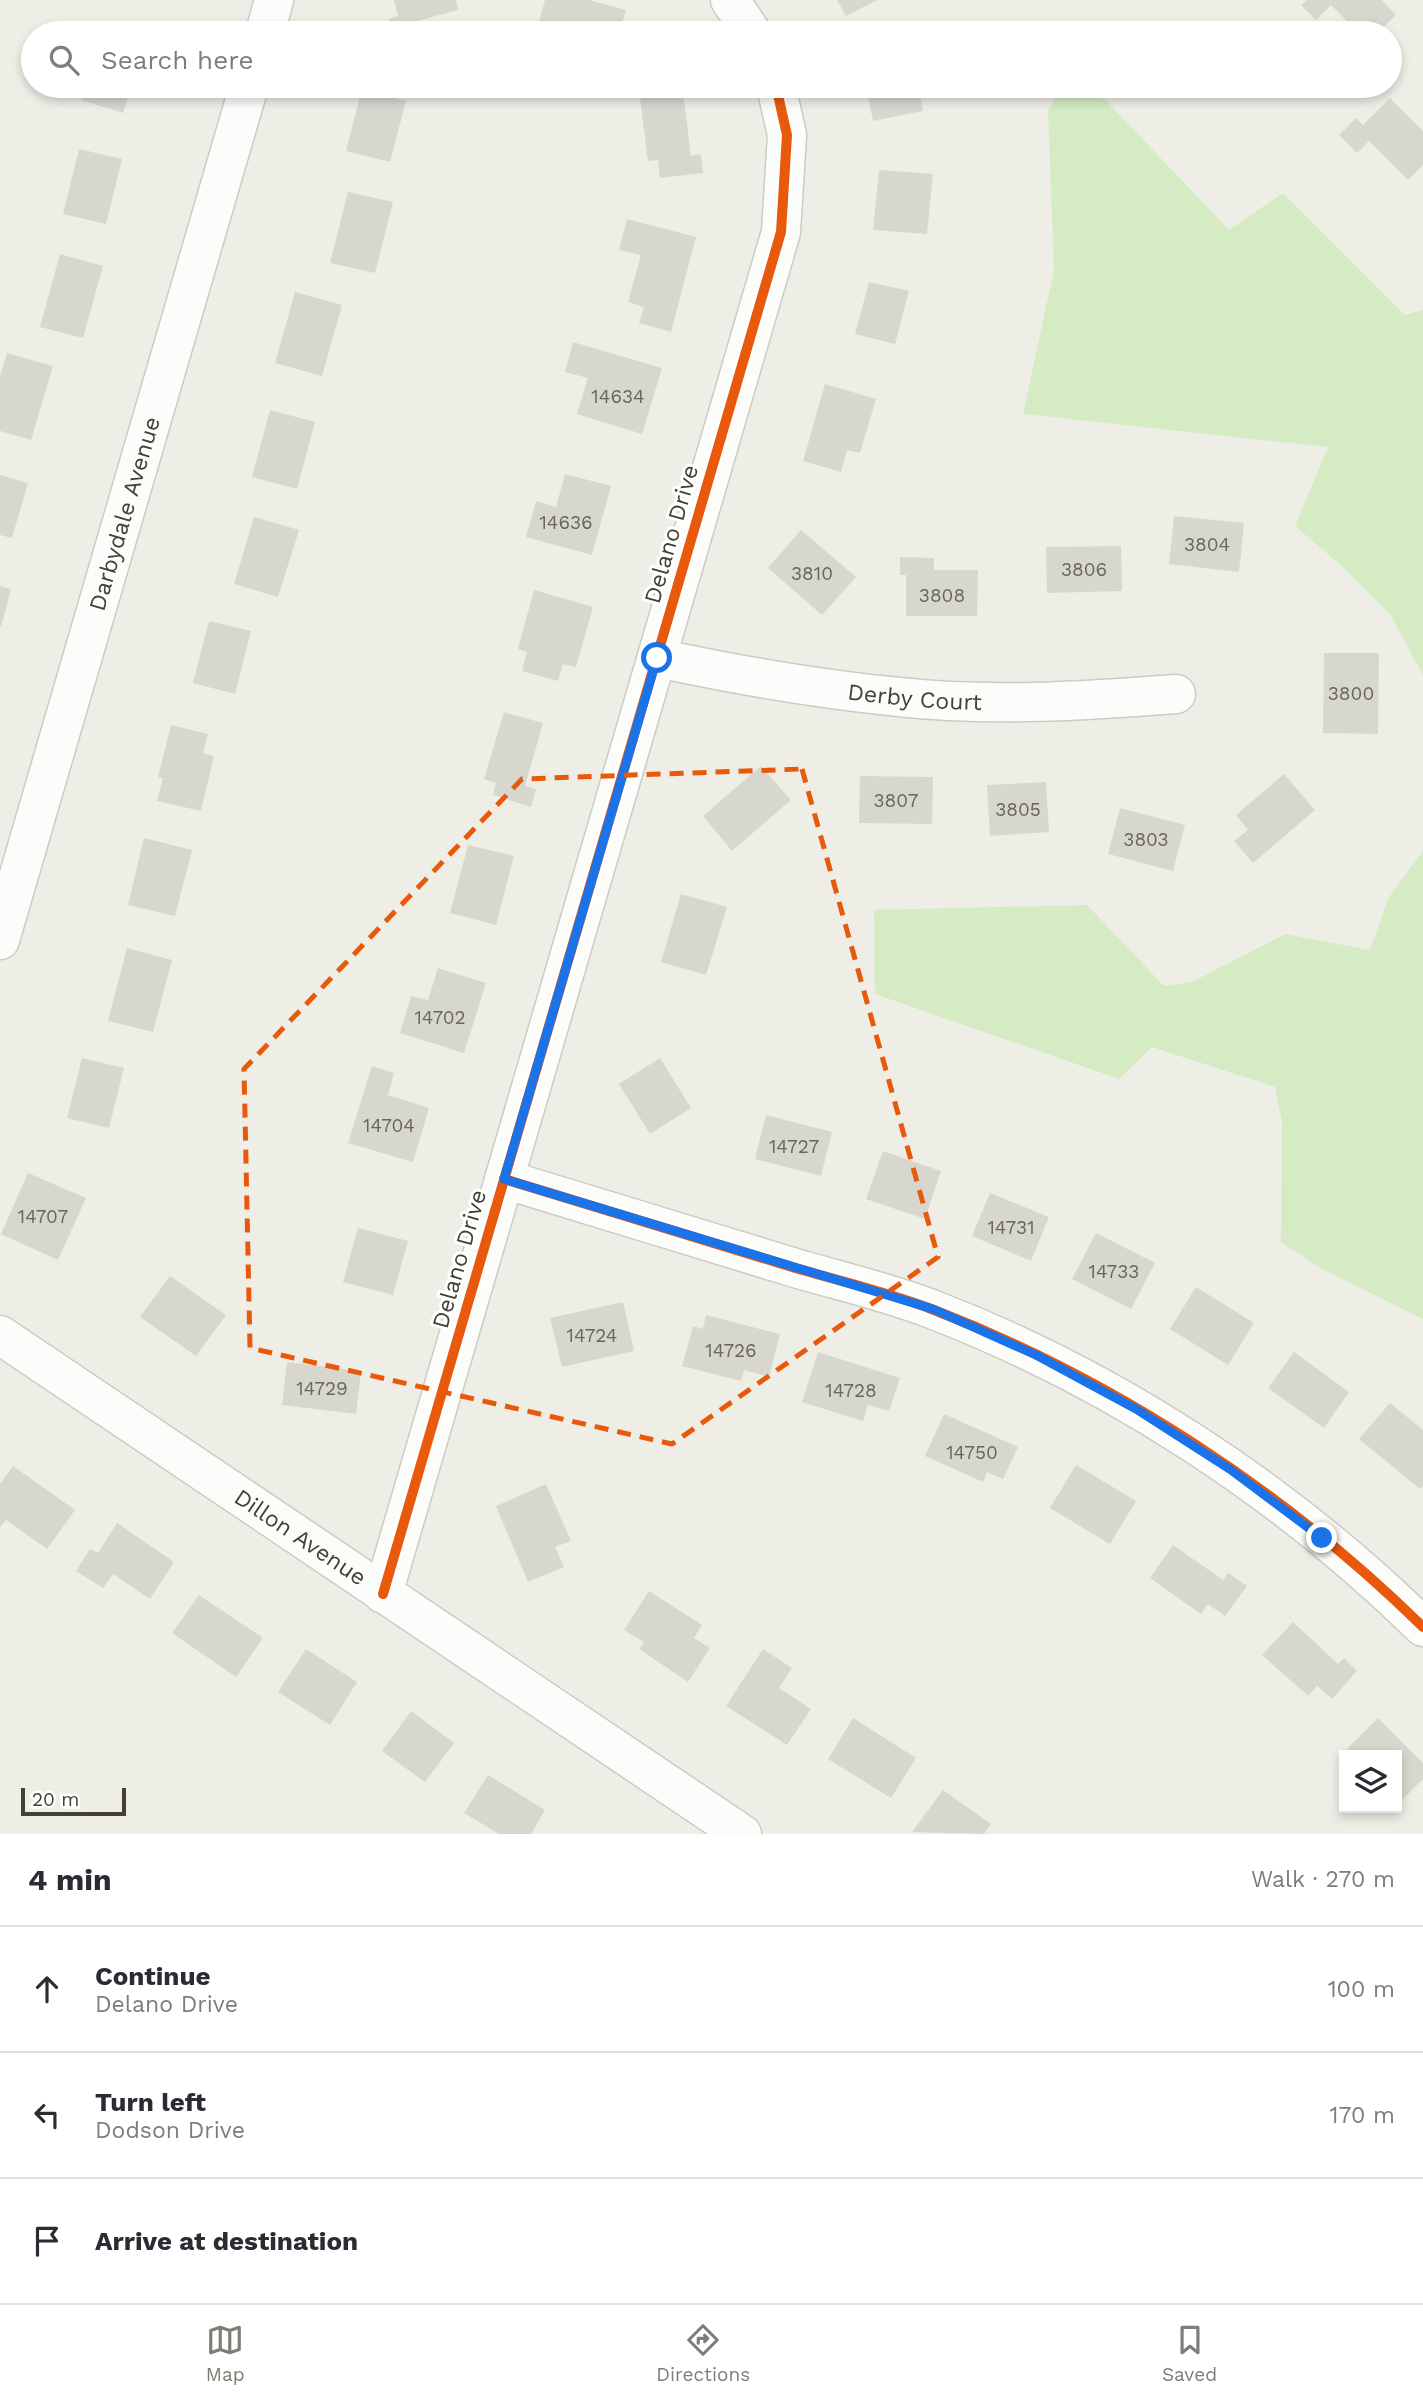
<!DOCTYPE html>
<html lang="en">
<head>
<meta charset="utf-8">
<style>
	body { margin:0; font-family:"Work Sans",sans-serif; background:#f2f2f3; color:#2b2b33 }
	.controls { position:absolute; right:21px; bottom:21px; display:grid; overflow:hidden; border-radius:0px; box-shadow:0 4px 10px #0003 }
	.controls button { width:63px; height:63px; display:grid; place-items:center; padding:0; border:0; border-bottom:2px solid #e1e1e2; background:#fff; color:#2b2b33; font:35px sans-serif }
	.scale { position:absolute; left:21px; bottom:18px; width:105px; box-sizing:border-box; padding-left:7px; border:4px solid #434133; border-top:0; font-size:19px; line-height:24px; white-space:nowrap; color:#434133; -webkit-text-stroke:5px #fff; paint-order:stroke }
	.stop { position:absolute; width:21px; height:21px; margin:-16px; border:5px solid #1a73e8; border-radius:50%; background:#fff }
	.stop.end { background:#1a73e8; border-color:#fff; box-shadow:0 2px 7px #0008 }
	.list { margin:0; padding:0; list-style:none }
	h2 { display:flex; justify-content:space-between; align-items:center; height:91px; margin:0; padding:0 28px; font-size:30px }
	h2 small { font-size:23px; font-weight:400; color:#7c7c81 }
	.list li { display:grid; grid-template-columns:46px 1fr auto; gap:21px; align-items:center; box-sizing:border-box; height:126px; padding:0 28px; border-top:2px solid #e1e1e2 }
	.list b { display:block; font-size:26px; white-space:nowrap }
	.list p { margin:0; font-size:23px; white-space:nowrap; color:#7c7c81 }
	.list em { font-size:23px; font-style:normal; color:#7c7c81 }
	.icon { flex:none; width:38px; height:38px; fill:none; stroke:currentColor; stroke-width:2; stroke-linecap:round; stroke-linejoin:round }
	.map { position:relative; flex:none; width:1423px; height:1834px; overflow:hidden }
	.search { position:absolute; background:#fff; box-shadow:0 4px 10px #0003; left:21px; right:21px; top:21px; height:77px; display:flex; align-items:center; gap:18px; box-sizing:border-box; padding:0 24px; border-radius:38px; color:#7c7c81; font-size:26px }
	.sheet { height:469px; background:#fff }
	nav { display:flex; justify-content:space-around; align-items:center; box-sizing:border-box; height:98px; border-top:2px solid #e1e1e2; background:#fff; font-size:19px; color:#7c7c81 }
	nav a { display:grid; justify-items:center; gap:4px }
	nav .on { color:#7f7e72 }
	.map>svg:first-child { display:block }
	.green { fill:#d4ebc4 }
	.building { fill:#d8d7cf }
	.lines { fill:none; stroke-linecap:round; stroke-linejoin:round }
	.minor-casing { stroke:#cccbc4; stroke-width:41 }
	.minor { stroke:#fcfcfb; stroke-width:38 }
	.cycleway-casing { stroke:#fff; stroke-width:15 }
	.cycleway { stroke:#e8590c; stroke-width:10 }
	.route { stroke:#1a73e8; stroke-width:9 }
	.marked { fill:none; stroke:#e8590c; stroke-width:5; stroke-dasharray:14 9; stroke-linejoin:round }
	.labels { text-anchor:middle; stroke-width:6; stroke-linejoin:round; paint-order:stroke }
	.number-label { font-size:19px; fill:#69675b }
	.street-label { font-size:23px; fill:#434133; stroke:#fff }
</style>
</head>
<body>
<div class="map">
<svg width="1423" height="1834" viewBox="0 0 1423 1834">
	<rect width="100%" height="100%" fill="#eeeee6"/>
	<g class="green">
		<polygon points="1063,86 1092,86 1229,230 1283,193 1405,315 1423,310 1423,675 1390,614 1343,567 1295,526 1328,447 1023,414 1054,270 1048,110"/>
		<polygon points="1423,851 1423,1319 1322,1269 1281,1242 1282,1121 1275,1087 1152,1047 1119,1079 875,994 874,910 1087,905 1164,986 1192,982 1285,934 1370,950 1389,897"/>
	</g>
	<g class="building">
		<polygon points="394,0 456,0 458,10 413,22 415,33 392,33 389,19 398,16"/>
		<polygon points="545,0 589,0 626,10 619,33 536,32"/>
		<polygon points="837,0 877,0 846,16"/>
		<polygon points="1307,0 1382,0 1396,15 1377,33 1359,33 1331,5 1316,20 1301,5"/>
		<polygon points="85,86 132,86 123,113 81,100"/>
		<polygon points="866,86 918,86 923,111 873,121"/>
		<polygon points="362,89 406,101 390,162 346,151"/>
		<polygon points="683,92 691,156 701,154 703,173 660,178 658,160 648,161 640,98"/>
		<polygon points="1390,98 1423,131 1423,165 1408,180 1369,141 1357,153 1339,135 1356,118 1363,125"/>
		<polygon points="79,149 122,159 106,224 63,214"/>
		<polygon points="879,170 933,174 927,234 873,230"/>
		<polygon points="348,192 393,202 375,273 330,263"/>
		<polygon points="627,219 696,237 671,332 639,323 644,307 628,302 641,255 619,250"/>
		<polygon points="60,254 103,266 83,338 40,327"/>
		<polygon points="869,282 909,291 895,344 855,334"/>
		<polygon points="295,292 342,305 322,376 275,363"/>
		<polygon points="573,342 662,368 642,434 577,414 588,378 565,372"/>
		<polygon points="7,353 53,366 31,440 0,431 0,376"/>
		<polygon points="825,384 876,399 860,453 847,450 841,472 803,461"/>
		<polygon points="270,410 315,422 297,489 252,477"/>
		<polygon points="565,474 611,486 592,555 526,537 536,501 556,507"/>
		<polygon points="0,475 28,483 12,538 0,535"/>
		<polygon points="1174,516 1244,523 1239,572 1169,564"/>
		<polygon points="254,517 299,530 278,597 234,584"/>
		<polygon points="801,530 856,577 822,615 768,568"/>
		<polygon points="1121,546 1122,591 1047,593 1046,547"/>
		<polygon points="900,557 934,558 934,570 978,570 977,616 906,616 906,575 900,575"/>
		<polygon points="0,586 11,589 1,627 0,627"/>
		<polygon points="534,590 593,607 576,667 563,664 558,681 522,671 527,652 518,649"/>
		<polygon points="209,621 251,631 235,694 193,683"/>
		<polygon points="1324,653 1379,653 1378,734 1323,733"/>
		<polygon points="504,712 543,723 525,786 536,789 531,807 493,795 496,783 484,779"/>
		<polygon points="171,725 208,734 203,753 214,756 201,811 157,801 163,778 158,777"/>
		<polygon points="761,766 791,800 732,851 703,816"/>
		<polygon points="1284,774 1315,810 1253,863 1234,841 1248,830 1236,815"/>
		<polygon points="860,776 933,777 932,824 859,823"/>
		<polygon points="1046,782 1049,832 990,836 987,785"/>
		<polygon points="1120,808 1185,825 1173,871 1108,854"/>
		<polygon points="144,838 192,850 175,916 128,905"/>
		<polygon points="468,845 514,856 496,925 450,913"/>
		<polygon points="681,894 727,907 706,975 661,962"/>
		<polygon points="127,948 172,960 153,1032 108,1021"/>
		<polygon points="438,968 486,983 464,1053 400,1033 411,996 428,1000"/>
		<polygon points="82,1058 124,1068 109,1128 67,1118"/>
		<polygon points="660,1058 691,1108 650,1134 619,1084"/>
		<polygon points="372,1066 394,1073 388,1095 429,1108 413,1162 348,1143"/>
		<polygon points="766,1115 832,1132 821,1176 755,1159"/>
		<polygon points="883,1151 941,1171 925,1219 866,1199"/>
		<polygon points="28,1173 86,1198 58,1260 1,1234"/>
		<polygon points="990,1193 1049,1217 1031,1261 972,1236"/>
		<polygon points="358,1228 408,1241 393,1295 343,1282"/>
		<polygon points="1096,1233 1155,1263 1131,1309 1072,1279"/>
		<polygon points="170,1276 226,1315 196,1356 140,1317"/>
		<polygon points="1196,1287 1254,1323 1228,1365 1170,1329"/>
		<polygon points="623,1302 634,1351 562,1367 550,1318"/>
		<polygon points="706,1315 780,1334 769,1377 744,1370 741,1381 682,1366 693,1326 703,1329"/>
		<polygon points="818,1352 900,1378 889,1411 868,1405 863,1421 802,1402"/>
		<polygon points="1294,1352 1349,1392 1324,1428 1268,1388"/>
		<polygon points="287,1362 361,1371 356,1414 282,1405"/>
		<polygon points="1390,1403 1423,1430 1423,1486 1420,1489 1359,1439"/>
		<polygon points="944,1414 1018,1447 1003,1479 987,1472 983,1482 925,1456"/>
		<polygon points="1076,1465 1136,1501 1110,1544 1050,1508"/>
		<polygon points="13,1466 75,1510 47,1549 6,1520 0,1527 0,1484"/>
		<polygon points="546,1484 571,1541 555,1547 564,1567 528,1582 496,1506"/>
		<polygon points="117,1523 174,1562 150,1599 113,1574 103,1588 76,1571 90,1549 98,1553"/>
		<polygon points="1173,1545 1223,1580 1228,1573 1247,1586 1225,1616 1208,1604 1201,1614 1150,1578"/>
		<polygon points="649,1591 702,1625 694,1638 710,1648 688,1682 639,1649 644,1642 624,1630"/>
		<polygon points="199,1595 263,1638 236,1677 172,1633"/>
		<polygon points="1293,1622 1338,1664 1344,1658 1357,1671 1332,1699 1317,1686 1308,1696 1262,1655"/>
		<polygon points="306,1649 357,1682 330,1725 278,1692"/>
		<polygon points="763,1649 792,1668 779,1688 811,1709 787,1745 726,1706"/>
		<polygon points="411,1711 454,1743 425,1782 382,1751"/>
		<polygon points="853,1718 916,1758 891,1798 828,1759"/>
		<polygon points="1378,1718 1423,1763 1423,1779 1400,1802 1397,1799 1397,1755 1353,1755 1347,1749"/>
		<polygon points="488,1775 545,1810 531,1834 499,1834 464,1813"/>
		<polygon points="943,1790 991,1824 984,1834 912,1832"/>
	</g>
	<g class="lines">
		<g class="minor-casing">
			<g id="minor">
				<polyline points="730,0 752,33"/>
				<polyline points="265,33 274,0"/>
				<path id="s1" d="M 657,658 C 737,675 817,689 899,697 C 990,707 1084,701 1176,694"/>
				<path id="s2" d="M 0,940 L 249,86"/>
				<path d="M 504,1179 C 600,1208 696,1238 792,1267 C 839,1281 888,1292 934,1310 C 1113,1379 1286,1492 1423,1627"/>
				<path id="s3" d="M 0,1335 L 742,1834"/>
				<polyline points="383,1594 781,232 787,135 776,86"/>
			</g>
		</g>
		<use href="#minor" class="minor"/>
		<g class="cycleway-casing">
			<g id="cycleway">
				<path d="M 504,1179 C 600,1208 696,1238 792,1267 C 839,1281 888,1292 934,1310 C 1113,1379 1286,1492 1423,1627"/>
				<polyline points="383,1594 781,232 787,135 776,86"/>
			</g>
		</g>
		<use href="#cycleway" class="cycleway"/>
	</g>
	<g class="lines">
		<polyline class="route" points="657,658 504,1179 933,1309 1036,1355 1136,1409 1231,1470 1322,1538"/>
	</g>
	<path class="marked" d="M 802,769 L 938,1257 L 672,1444 L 250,1348 L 244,1069 L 522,779 Z"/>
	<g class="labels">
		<g class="number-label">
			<text x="618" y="403">14634</text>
			<text x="566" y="529">14636</text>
			<text x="1207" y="551">3804</text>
			<text x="1084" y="576">3806</text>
			<text x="812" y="580">3810</text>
			<text x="942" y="602">3808</text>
			<text x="1351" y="700">3800</text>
			<text x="896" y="807">3807</text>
			<text x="1018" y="816">3805</text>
			<text x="1146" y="846">3803</text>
			<text x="440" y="1024">14702</text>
			<text x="389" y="1132">14704</text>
			<text x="794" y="1153">14727</text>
			<text x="43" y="1223">14707</text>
			<text x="1011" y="1234">14731</text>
			<text x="1114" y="1278">14733</text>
			<text x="592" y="1342">14724</text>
			<text x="731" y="1357">14726</text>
			<text x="322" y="1395">14729</text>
			<text x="851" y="1397">14728</text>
			<text x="972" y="1459">14750</text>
		</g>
		<g class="street-label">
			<text dy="8" stroke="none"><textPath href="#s2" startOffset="444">Darbydale Avenue</textPath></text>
			<text transform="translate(671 534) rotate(-74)" y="8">Delano Drive</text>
			<text dy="8" stroke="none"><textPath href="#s1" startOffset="261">Derby Court</textPath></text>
			<text transform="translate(459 1259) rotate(-74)" y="8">Delano Drive</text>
			<text dy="8" stroke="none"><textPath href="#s3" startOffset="362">Dillon Avenue</textPath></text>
		</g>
	</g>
</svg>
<div class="controls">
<button><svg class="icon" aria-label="layers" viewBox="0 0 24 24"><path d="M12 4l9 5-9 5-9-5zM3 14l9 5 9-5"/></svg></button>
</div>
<div class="scale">20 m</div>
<div class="stop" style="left:657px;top:658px"></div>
<div class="stop end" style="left:1322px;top:1538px"></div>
<div class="search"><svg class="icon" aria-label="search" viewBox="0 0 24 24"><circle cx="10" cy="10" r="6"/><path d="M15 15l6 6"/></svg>Search here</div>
</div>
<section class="sheet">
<h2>4 min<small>Walk · 270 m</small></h2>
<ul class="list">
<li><svg class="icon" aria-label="ahead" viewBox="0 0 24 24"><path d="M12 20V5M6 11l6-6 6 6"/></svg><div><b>Continue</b><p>Delano Drive</p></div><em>100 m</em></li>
<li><svg class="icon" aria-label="left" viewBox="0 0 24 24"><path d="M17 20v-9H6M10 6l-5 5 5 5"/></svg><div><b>Turn left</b><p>Dodson Drive</p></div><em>170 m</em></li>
<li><svg class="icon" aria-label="arrive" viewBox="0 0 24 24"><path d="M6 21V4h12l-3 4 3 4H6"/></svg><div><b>Arrive at destination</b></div></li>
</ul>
</section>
<nav>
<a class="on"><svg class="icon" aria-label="map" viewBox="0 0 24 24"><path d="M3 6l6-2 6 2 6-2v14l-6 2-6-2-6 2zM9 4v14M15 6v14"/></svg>Map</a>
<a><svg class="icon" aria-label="directions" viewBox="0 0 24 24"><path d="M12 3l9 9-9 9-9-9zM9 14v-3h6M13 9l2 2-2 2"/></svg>Directions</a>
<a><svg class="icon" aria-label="saved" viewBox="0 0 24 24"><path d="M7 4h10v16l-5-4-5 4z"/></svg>Saved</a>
</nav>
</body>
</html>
